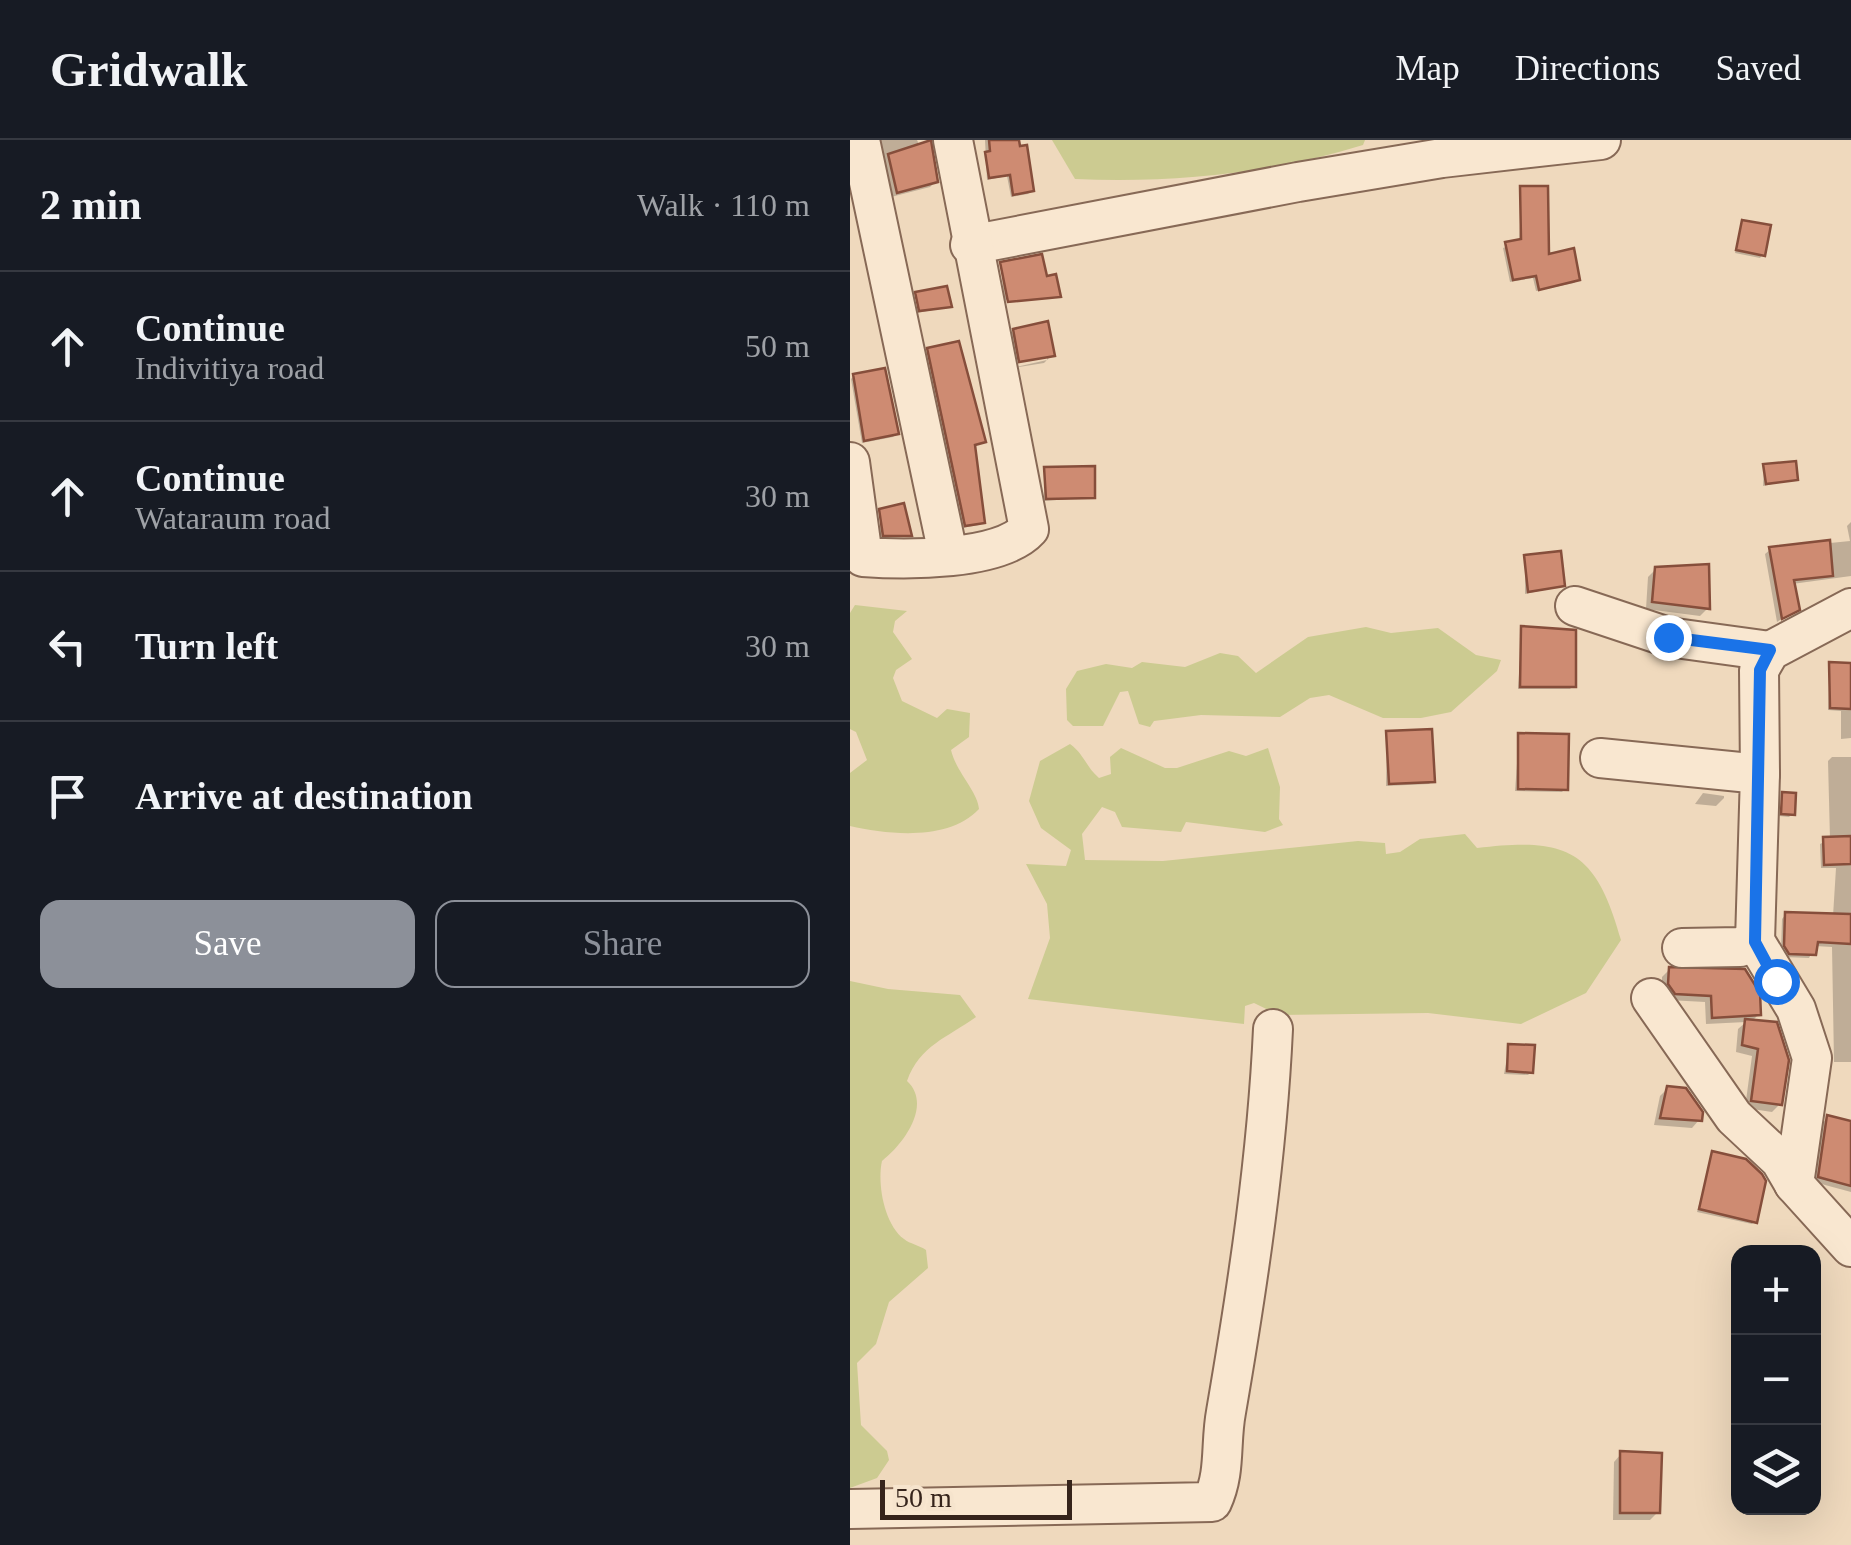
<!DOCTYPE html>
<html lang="en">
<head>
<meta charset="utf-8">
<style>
	body { margin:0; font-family:Georgia,serif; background:#242831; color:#f1f3f6 }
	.controls { position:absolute; right:30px; bottom:30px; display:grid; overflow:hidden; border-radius:20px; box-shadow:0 10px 40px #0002 }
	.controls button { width:90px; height:90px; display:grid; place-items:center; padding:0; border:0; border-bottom:2px solid #363941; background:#171b24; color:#f1f3f6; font:50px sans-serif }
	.scale { position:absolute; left:30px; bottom:25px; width:192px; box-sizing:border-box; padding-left:10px; border:5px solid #36241b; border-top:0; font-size:28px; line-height:35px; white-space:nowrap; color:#36241b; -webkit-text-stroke:8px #f6e4cd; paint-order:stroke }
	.stop { position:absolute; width:30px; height:30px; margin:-22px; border:8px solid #1a73e8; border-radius:50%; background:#fff }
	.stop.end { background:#1a73e8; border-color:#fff; box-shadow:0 2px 10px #0008 }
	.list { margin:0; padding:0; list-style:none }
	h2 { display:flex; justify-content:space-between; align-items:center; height:130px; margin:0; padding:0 40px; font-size:42px }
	h2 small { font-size:32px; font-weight:400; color:#9ea1a6 }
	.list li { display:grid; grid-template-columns:65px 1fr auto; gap:30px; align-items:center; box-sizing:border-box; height:150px; padding:0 40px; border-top:2px solid #363941 }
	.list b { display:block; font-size:38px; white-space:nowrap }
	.list p { margin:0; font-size:32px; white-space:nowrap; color:#9ea1a6 }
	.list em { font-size:32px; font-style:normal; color:#9ea1a6 }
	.actions { display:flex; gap:20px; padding:30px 40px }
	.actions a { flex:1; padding:22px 0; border:2px solid #8c9099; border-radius:20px; text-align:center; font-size:35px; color:#8c9099 }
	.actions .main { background:#8c9099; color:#fff }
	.icon { flex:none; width:55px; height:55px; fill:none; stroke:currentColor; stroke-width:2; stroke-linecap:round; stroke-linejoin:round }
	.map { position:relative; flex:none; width:1001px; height:1405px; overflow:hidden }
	header { display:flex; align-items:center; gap:60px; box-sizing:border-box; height:140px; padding:0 50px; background:#171b24; border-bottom:2px solid #363941 }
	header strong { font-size:48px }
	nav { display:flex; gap:55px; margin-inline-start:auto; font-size:35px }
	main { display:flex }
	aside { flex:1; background:#171b24 }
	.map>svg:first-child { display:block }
	.green { fill:#cccb91 }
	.shadow { fill:#0003 }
	.building { fill:#ce8b72; stroke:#864e3b; stroke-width:2.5 }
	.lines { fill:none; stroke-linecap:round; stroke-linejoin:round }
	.minor-casing { stroke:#876956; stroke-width:42 }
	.minor { stroke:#f9e7d0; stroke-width:38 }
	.route { stroke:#1a73e8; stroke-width:12 }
</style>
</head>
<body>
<header>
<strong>Gridwalk</strong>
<nav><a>Map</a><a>Directions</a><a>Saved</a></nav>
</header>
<main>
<aside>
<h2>2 min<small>Walk · 110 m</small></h2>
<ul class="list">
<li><svg class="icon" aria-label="ahead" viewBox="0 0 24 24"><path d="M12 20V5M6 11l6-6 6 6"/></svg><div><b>Continue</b><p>Indivitiya road</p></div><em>50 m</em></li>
<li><svg class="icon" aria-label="ahead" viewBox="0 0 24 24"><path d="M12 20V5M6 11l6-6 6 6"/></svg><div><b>Continue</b><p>Wataraum road</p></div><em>30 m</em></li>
<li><svg class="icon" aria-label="left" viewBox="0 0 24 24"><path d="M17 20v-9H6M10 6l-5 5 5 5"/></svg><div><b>Turn left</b></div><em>30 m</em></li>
<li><svg class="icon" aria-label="arrive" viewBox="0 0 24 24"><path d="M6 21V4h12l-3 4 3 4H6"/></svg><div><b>Arrive at destination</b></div></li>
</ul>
<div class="actions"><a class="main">Save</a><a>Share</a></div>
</aside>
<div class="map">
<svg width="1001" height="1405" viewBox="0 0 1001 1405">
	<rect width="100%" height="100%" fill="#efd9bd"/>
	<g class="green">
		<path d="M 202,0 L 515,0 L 513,5 C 419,34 323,43 225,39 Z"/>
		<path d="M 5,465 L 57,471 L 45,481 L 43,492 L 62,519 L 46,530 L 43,538 L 52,561 L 87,578 L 97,569 L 120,573 L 119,597 L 101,610 C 106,632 128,652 129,669 C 99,701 40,695 0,686 L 0,633 L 17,620 L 6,592 L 0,589 L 0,473 Z"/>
		<polygon points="516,487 541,493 588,488 626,515 651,520 647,531 601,572 571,578 533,578 479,555 460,558 430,577 351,575 304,581 300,587 289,584 278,551 270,552 253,586 223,586 217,580 216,549 227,531 256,524 282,528 292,522 335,527 370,513 388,516 406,533 458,497"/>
		<path d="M 220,604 C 234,614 236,627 249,638 L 261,634 L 260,617 L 271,608 L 315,628 L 327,628 L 379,611 L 396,616 L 418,608 L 430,647 L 429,679 L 433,685 L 415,692 L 336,682 L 331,692 L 272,687 L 265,672 L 252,667 L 232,694 L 235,720 L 313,721 L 508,701 L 535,703 L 536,714 L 550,712 L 570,699 L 615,694 L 627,708 C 718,697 746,710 771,800 L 736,853 L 671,884 L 578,873 L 429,875 L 404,863 L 395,866 L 394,884 L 178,859 L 200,798 L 197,764 L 176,724 L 216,726 L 221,710 L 191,688 L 179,661 L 190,621 Z"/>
		<path d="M 0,841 L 38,849 L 110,855 L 126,877 C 97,898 70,905 57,941 C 82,964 55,1003 32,1021 C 27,1043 34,1084 54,1099 C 60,1104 69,1105 76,1110 L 78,1128 L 39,1162 L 26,1204 L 7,1223 L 11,1285 L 37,1311 L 39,1320 L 27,1338 L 0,1348 Z"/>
	</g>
	<g class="shadow">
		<polygon points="30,0 67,0 86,41 80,47 41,57"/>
		<polygon points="135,0 166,0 181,51 178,54 161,57 157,36 137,40"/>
		<polygon points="672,49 697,117 728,140 724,143 686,151 683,138 660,142 653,108 669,102"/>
		<polygon points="893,83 913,114 910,118 885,113"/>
		<polygon points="151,124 196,139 208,155 154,160"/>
		<polygon points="67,154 99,167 67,173"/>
		<polygon points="164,191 202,215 194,223 162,228 197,220 197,215 161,221 156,199"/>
		<polygon points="78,210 133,302 123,306 132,382 129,385 112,388 75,213"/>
		<polygon points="4,236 47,293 43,297 12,303 1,239"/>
		<polygon points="914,327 946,339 913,346"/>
		<polygon points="195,329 243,357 194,361"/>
		<polygon points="30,371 60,395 30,398"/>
		<polygon points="1001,382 1001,436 942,444 947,469 927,482 915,414 921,409 1000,401 997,386"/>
		<polygon points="675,418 713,446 675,454"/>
		<polygon points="806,429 858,468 850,476 796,469 798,437"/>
		<polygon points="672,489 723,546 720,549 668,549"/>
		<polygon points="980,525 1001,526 1001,598 991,599 991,571 978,570"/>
		<polygon points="537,594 582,641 579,644 536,646"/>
		<polygon points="669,596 716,648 712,652 665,651"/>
		<polygon points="982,617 1001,617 1001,922 984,922 982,807 965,806 959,818 934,817 931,811 932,779 936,774 983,776 986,728 971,728 970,704 980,699 978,621"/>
		<polygon points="853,653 874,656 874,658 866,666 845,664"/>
		<polygon points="933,655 942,674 939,677 929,676"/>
		<polygon points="820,829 909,874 901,882 930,964 922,972 895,968 902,916 886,912 888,889 896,882 856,884 855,862 818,860 812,852 812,837"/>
		<polygon points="659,906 681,932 678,935 654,934"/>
		<polygon points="818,948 849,980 842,988 804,985 810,956"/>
		<polygon points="977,978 1001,983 1001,1052 964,1042 972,984"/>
		<polygon points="863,1014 905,1081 902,1084 847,1072"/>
		<polygon points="771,1314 808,1372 800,1380 763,1380 764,1322"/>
	</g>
	<g class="building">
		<polygon points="81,0 88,42 47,53 38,14"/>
		<polygon points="139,0 169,0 170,6 177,5 184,51 163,55 160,35 139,38 135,12 140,11"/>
		<polygon points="670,46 698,46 699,114 724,108 730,140 689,150 686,136 663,140 655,102 671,99"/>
		<polygon points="892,80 921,85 915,116 886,110"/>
		<polygon points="192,114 197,136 206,134 211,157 158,162 150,122"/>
		<polygon points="97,146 102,167 69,171 65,152"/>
		<polygon points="198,181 205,216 169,222 163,189"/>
		<polygon points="109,201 136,302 125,305 135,383 115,386 77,208"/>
		<polygon points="35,228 49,294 14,301 3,234"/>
		<polygon points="946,321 948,340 916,344 913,324"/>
		<polygon points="245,326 245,358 196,359 194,327"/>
		<polygon points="54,363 62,396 33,396 29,369"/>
		<polygon points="980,400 983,436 944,440 950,470 932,479 919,407"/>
		<polygon points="711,411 715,446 678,452 674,415"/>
		<polygon points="859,424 860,469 802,462 805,427"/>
		<polygon points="671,486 726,490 726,547 670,547"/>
		<polygon points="979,522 1001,523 1001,569 980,568"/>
		<polygon points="582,589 585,642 539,644 536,591"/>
		<polygon points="668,593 719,594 718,650 668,649"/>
		<polygon points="932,652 946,653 945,675 931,674"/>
		<polygon points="1001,696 1001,724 974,725 973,697"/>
		<polygon points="935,772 1001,774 1001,804 968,802 966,815 939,814 934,806"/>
		<polygon points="819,827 895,829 910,853 911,875 862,878 861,856 825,854 818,844"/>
		<polygon points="895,879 927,882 939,920 932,965 901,961 908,909 892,905"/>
		<polygon points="658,904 685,905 683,933 657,931"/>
		<polygon points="817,946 836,948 853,972 852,981 810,978"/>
		<polygon points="977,975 1001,981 1001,1046 968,1037"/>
		<polygon points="862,1011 896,1019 912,1034 916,1041 907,1083 849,1069"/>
		<polygon points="770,1311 812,1313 810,1373 770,1373"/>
	</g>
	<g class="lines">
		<g class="minor-casing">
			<g id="minor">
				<polyline points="10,0 98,414"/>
				<polyline points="120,105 448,42 592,18 751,0"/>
				<path d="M 0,322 L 13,417 C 56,420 150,421 179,389 L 103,0"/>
				<polyline points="725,466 818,497 920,511"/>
				<polyline points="750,618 910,634 905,801 946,869 962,918 944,1044 1001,1107"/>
				<polyline points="910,634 909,530 920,511 1001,468"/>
				<polyline points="832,808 890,807 905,801"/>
				<polyline points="801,858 884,977 930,1020 944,1044"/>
				<path d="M 0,1369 L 362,1362 C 376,1332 370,1304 376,1272 C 398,1144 417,1018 423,889"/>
			</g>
		</g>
		<use href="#minor" class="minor"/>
	</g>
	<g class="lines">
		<polyline class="route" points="818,497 920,510 910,530 905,802 926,841"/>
	</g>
</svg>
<div class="controls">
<button>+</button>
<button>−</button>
<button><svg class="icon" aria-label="layers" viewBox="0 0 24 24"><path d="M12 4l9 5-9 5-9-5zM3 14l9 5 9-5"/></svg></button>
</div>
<div class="scale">50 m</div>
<div class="stop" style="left:926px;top:841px"></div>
<div class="stop end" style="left:818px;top:497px"></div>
</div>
</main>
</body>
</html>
